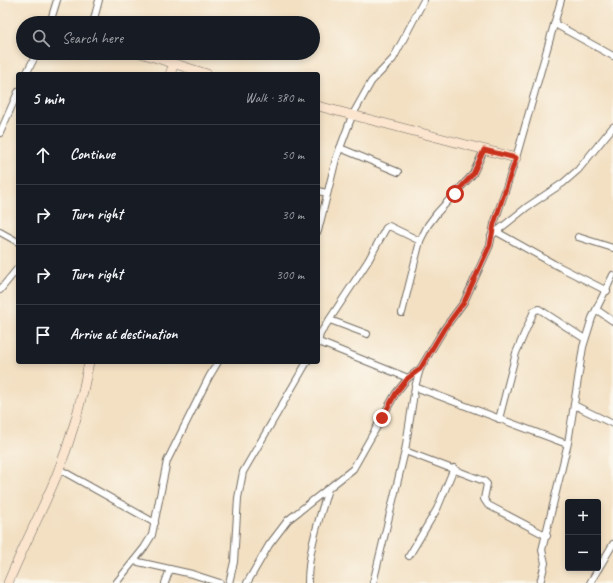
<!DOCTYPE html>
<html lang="en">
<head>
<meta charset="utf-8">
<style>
	body { margin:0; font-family:Caveat,sans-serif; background:#242831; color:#f1f3f6 }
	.controls { position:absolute; right:12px; bottom:12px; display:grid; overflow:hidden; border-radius:4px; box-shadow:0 2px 6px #0003 }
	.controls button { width:36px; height:36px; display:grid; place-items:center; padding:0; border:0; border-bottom:1px solid #363941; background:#171b24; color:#f1f3f6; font:20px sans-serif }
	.stop { position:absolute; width:12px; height:12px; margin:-9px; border:3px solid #c8321e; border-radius:50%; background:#fff }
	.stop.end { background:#c8321e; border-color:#fff; box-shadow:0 1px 4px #0008 }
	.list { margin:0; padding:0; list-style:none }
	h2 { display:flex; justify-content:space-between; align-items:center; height:52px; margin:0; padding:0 16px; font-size:17px }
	h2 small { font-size:13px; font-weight:400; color:#9ea1a6 }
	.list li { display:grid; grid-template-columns:26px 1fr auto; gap:12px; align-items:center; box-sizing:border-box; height:60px; padding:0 16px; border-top:1px solid #363941 }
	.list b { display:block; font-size:15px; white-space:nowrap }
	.list em { font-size:13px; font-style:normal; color:#9ea1a6 }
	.icon { flex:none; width:22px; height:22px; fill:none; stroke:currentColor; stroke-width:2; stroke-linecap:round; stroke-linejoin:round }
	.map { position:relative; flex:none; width:613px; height:583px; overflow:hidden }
	.search { position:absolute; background:#171b24; box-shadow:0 2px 6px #0003; left:16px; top:16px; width:304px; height:44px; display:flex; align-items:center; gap:10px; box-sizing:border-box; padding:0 14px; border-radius:22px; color:#9ea1a6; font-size:15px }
	.panel { position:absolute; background:#171b24; box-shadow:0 2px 6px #0003; left:16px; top:72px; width:304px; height:292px; border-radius:4px }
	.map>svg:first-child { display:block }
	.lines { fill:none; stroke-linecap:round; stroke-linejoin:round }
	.street-casing { stroke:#716a60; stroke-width:8 }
	.secondary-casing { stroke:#716a60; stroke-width:10 }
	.street { stroke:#fff; stroke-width:6 }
	.secondary { stroke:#fbe5cf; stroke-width:9 }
	.route { stroke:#c8321e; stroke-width:5 }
</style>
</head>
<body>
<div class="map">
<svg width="613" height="583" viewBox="0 0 613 583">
	<rect width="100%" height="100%" fill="#fbf7ec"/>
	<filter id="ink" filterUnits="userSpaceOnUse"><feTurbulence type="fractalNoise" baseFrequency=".025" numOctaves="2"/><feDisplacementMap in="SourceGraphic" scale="8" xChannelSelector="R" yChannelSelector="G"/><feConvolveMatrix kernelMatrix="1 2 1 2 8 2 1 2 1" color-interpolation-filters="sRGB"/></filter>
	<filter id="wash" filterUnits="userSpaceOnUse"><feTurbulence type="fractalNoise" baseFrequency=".012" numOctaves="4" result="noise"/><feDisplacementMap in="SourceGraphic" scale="16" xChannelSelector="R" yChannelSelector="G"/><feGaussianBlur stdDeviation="0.9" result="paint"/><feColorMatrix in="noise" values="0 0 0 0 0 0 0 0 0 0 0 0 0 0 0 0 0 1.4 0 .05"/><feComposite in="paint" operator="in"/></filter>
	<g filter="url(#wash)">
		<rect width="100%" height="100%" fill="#f3e0c3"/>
	</g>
	<g filter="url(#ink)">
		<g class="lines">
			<g class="street-casing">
				<g id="street">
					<polyline points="50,23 57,0"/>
					<polyline points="93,23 99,0"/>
					<polyline points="555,24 613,56"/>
					<polyline points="26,74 37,53"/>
					<polyline points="0,133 18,92"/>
					<polyline points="340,148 398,172"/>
					<polyline points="318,191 327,193"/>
					<polyline points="318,231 336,159 352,116 371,82 393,59 424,0"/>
					<polyline points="0,232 18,242"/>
					<polyline points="497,232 554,264 607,291"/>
					<polyline points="491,236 527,207 563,183 578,170 613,127"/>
					<polyline points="578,237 613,248"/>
					<polyline points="0,290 18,268"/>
					<polyline points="597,310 613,321"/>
					<polyline points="402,313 420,241 428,225 437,213 473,174 484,150"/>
					<polyline points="330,320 367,334"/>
					<polyline points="319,342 408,378"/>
					<polyline points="318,344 320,334 368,261 386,228 389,226 420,241"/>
					<polyline points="415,387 567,444"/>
					<polyline points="574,405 613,424"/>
					<polyline points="499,419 516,353 534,311 539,309 585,339"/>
					<polyline points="405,451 484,481 487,484 484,499 488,505 547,536"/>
					<polyline points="59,469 155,523"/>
					<polyline points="409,556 437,509 454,468"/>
					<polyline points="134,561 192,574 220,583"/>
					<polyline points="116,583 144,548 152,535 167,461 209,377 218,362"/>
					<polyline points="165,583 170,569"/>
					<polyline points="229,583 234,562 238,498 243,472 307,362"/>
					<polyline points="247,583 269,545 288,520 353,469 396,393 408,378 420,369"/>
					<path d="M 308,583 C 308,550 319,520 328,489"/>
					<polyline points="373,583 405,451 415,387 420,369 444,329 464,302 490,245 494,224 516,158 561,0"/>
					<polyline points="540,583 545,563 542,550 568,443 583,347 592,318 613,275"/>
					<polyline points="590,583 613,544"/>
				</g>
			</g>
			<g class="secondary-casing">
				<g id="secondary">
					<polyline points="51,22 54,23"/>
					<polyline points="141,53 207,74"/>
					<polyline points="170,74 174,64"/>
					<polyline points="318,106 516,158"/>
					<path d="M 8,583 C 23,547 41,513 56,477 C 71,440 82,401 89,362"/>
				</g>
			</g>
			<use href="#street" class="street"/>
			<use href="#secondary" class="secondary"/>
		</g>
	</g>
	<g class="lines" filter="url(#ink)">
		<polyline class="route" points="382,418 396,393 408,378 420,369 444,329 464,302 490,245 494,224 516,158 484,150 473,174 455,194"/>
	</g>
</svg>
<div class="controls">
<button>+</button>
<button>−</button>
</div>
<div class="stop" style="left:455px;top:194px"></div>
<div class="stop end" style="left:382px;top:418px"></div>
<div class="search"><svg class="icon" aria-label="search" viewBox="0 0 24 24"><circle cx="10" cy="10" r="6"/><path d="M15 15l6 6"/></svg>Search here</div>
<section class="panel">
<h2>5 min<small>Walk · 380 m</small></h2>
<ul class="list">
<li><svg class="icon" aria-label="ahead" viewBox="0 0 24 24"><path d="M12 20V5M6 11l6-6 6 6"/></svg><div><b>Continue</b></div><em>50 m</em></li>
<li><svg class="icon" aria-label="right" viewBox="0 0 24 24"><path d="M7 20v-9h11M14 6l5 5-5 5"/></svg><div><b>Turn right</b></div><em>30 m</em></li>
<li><svg class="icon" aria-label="right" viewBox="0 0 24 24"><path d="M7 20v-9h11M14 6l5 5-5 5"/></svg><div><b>Turn right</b></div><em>300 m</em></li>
<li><svg class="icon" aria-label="arrive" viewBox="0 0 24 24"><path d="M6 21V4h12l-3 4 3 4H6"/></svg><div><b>Arrive at destination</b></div></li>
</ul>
</section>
</div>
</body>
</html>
